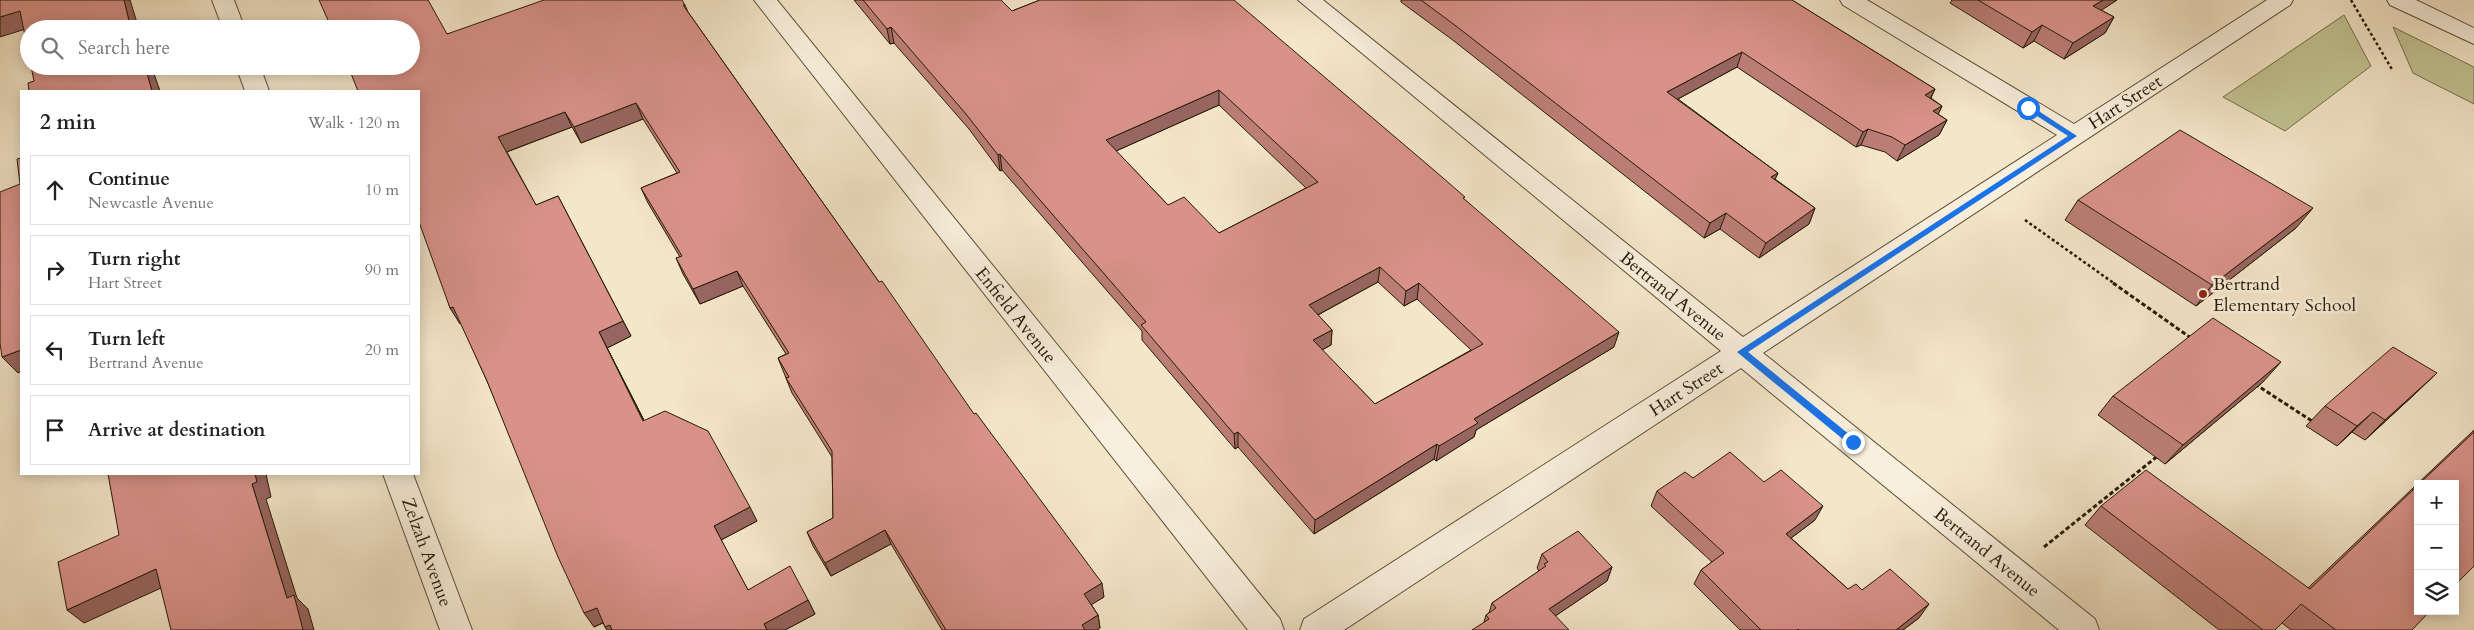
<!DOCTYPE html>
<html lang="en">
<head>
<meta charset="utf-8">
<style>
	body { margin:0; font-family:Cardo,serif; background:#f2f2f2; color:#202124 }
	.controls { position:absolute; right:15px; bottom:15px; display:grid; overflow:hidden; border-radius:0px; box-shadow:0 2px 12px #0003 }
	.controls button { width:45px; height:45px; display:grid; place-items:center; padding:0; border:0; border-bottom:1px solid #e0e0e0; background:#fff; color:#202124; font:25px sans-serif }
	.stop { position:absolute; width:15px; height:15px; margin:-11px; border:4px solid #1a73e8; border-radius:50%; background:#fff }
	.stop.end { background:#1a73e8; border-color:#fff; box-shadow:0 1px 5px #0008 }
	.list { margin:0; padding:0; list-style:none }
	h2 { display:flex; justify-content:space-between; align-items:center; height:65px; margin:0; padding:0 20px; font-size:21px }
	h2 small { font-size:16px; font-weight:400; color:#757577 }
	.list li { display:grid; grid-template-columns:32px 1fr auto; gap:15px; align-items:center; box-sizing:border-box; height:70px; margin:0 10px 10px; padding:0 10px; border:1px solid #e0e0e0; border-radius:0px }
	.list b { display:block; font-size:19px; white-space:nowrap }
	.list p { margin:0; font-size:16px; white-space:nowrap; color:#757577 }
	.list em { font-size:16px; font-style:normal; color:#757577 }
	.icon { flex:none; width:28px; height:28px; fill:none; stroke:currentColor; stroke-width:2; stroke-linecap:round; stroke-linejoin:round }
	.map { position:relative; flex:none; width:2474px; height:630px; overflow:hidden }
	.search { position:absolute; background:#fff; box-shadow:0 2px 12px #0003; left:20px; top:20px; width:400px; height:55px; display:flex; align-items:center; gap:12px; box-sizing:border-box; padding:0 18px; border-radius:28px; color:#757577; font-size:19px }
	.panel { position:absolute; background:#fff; box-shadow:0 2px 12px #0003; left:20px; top:90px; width:400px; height:385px; border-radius:0px }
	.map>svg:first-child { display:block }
	.green { fill:#c2c392; stroke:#746e4c }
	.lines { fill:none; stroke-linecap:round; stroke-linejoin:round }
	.minor-casing { stroke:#5a4d38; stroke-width:2 }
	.path-far1 { stroke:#271a07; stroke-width:2.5; stroke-dasharray:3 2.5; stroke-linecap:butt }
	.path { stroke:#271a07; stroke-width:3; stroke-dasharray:4.5 2.5; stroke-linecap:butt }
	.minor { fill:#f8efdc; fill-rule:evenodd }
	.wall { fill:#bb7e77; stroke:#271a07; fill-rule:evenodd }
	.shaded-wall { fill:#986661; stroke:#271a07 }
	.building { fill:#d9928a; stroke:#271a07; fill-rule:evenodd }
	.route { fill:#1a73e8 }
	.poi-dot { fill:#8f2418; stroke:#f8efdc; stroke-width:2 }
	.labels { text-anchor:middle; stroke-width:5; stroke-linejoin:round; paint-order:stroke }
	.street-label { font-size:18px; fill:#271a07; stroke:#f8efdc }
	.poi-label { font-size:18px; fill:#271a07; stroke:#f8efdc; text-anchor:start }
</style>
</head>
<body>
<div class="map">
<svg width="2474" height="630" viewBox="0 0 2474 630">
	<rect width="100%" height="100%" fill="#f4e6c9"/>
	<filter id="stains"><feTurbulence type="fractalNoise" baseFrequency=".004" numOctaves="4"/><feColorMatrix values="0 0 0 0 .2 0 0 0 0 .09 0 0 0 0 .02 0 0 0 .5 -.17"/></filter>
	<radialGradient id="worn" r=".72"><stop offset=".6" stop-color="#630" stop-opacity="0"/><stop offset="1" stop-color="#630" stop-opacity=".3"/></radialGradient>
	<g class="green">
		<polygon points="2344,15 2371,66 2285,131 2223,97"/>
		<polygon points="2393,27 2474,67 2474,104 2413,73"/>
	</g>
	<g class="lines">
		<g class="minor-casing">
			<g id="minor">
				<polygon points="212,0 234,0 245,29 223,29"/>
				<polygon points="754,0 777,0 1280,619 1284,630 1248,630"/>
				<polygon points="1298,0 1323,0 1743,337 2057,135 1843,5 1840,0 1867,0 2074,124 2267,0 2293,0 2290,5 1763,353 2095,619 2099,630 2059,630 1741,368 1344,630 1300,630 1304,619 1721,351"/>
				<polygon points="2387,0 2416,0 2474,28 2474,44 2390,5"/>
				<polygon points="236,66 260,66 269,91 245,91"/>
				<polygon points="383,474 413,474 472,630 440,630"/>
			</g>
		</g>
		<g class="path-far1">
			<polyline points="2351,0 2393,71"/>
			<polyline points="2025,220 2115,284"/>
		</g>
		<g class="path">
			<polyline points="2113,283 2191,338"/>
			<polyline points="2255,384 2315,423"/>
			<polyline points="2044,547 2159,455"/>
		</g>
		<use href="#minor" class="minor"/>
	</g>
	<g class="wall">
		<path d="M 854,0 L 1001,0 L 1012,11 L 1040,0 L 1464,199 L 1614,347 L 1476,430 L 1474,437 L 1436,461 L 1434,459 L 1314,534 L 1238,447 L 1235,449 L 1142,340 L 1142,331 L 1002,170 L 1000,171 L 969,129 L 894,43 L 890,44 ZM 1219,105 L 1306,188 L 1219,233 L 1168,205 L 1116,151 ZM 1378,282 L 1404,306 L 1417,299 L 1471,350 L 1375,404 L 1322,350 L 1331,345 L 1332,330 L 1318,315 Z"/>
		<polygon points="1401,0 1792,0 1935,89 1931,98 1942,106 1938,114 1947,120 1939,135 1897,161 1885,152 1861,145 1856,147 1737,67 1678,99 1778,173 1775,179 1815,208 1809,224 1759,258 1720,229 1704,238 1454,41 1401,2"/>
		<polygon points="1952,0 2117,0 2101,10 2114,17 2105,33 2064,59 2034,41 2023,48 1950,3"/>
		<polygon points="685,5 688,12 879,282 1104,597 1091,604 1098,615 1100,628 1097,630 942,630 891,544 831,576 813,546 807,532 833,518 832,457 792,393 778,358 786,354 743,286 700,304 683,274 676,258 680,257 648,203 641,188 677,173 643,119 581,143 572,127 507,152 536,205 558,196 631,336 607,348 644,421 757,521 721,540 748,590 808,600 815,614 785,630 607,630 603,623 594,627 487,381 461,323 450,308 420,209 447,34"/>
		<polygon points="2078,200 2296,228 2196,306 2065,220"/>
		<polygon points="2263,382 2165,464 2098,415 2113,396"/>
		<polygon points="2416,393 2365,440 2352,432 2337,446 2306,426 2325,406"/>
		<polygon points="2474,430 2474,566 2455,484 2418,484 2418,611 2412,630 2291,630 2282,623 2275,630 2219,630 2085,525 2101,506 2308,588"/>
		<polygon points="1693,478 1764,482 1815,520 1791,538 1848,589 1862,590 1919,618 1903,630 1740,630 1694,584 1701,570 1712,562 1651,506 1657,491"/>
		<polygon points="1542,554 1612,567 1607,581 1555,616 1484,622 1486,615 1489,613 1492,603 1539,571 1537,568"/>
	</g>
	<g class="shaded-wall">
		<polygon points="124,0 130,0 139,29 131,29"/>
		<polygon points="2103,0 2117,0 2085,21 2093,6"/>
		<polygon points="20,11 32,27 0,37 0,17"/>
		<polygon points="2114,17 2105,33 2064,59 2073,43"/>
		<polygon points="2042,25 2034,41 2023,48 2032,32"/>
		<polygon points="891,27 894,43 890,44 887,29"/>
		<polygon points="1742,52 1737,67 1663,107 1667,92"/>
		<polygon points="144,66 149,66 153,71 160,91 152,91"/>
		<polygon points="1935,89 1927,105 1925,95"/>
		<polygon points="1219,90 1219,105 1107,155 1106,140"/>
		<polygon points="636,103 643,119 581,143 574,127"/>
		<polygon points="1942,106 1935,121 1933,111"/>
		<polygon points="565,112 572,127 506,152 498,137"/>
		<polygon points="1947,120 1939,135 1897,161 1905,145"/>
		<polygon points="1868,129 1861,145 1856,147 1863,132"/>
		<polygon points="1000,154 1002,170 1000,171 998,155"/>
		<polygon points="1778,173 1771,188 1771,177"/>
		<polygon points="1815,208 1809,224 1759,258 1766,243"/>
		<polygon points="2313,208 2296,228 2196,306 2212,285"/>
		<polygon points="1726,213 1720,229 1704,238 1710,223"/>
		<polygon points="1380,267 1378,282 1308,320 1309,305"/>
		<polygon points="737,271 743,286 700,304 693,289"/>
		<polygon points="1419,283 1417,299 1404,306 1406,291"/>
		<polygon points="453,307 463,322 460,324 450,308"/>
		<polygon points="623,321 631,336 607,348 652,436 599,332"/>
		<polygon points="1332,330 1331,345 1312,355 1313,340"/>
		<polygon points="1619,332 1614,347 1476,430 1474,437 1436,461 1439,446 1474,419"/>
		<polygon points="21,350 21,371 18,373 2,357"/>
		<polygon points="2281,362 2263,382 2165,464 2183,445"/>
		<polygon points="2437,373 2416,393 2365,440 2385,420"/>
		<polygon points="2373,412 2352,432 2337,446 2357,426"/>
		<polygon points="1238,432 1238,447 1235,449 1234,434"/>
		<polygon points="1437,444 1434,459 1314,534 1315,520"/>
		<polygon points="255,474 266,474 271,497 266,499 297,598 308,609 314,630 303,630 287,598 252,484"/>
		<polygon points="1823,506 1815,520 1778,548 1786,534"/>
		<polygon points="750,507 757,521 721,540 714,526"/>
		<polygon points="885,530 891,544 831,576 825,563"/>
		<polygon points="1612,567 1607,581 1545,623 1549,609"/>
		<polygon points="156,569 172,583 84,623 67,610"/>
		<polygon points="1102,583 1104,597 1086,608 1084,594"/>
		<polygon points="808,600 815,614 785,630 767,630 764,624"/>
		<polygon points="1929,604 1919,618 1903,630 1896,630"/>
		<polygon points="597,608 606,621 594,627 584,613"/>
		<polygon points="1098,615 1100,628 1097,630 1083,630 1082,625"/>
		<polygon points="610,625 613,630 607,630 605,627"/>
	</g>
	<g class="building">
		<polygon points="0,0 124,0 131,29 29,29 29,56 20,11 0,17"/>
		<polygon points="319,0 428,0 447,34 544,0 682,0 685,5 683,5 879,282 882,281 974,414 976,413 1102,583 1084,594 1098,615 1082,625 1085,630 946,630 885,530 825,563 807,532 833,518 832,451 786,378 789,377 778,358 789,353 737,271 693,289 676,258 682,256 641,188 680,172 636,103 574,127 565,112 498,137 536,205 558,196 623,321 599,332 643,421 665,411 708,431 750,507 714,526 748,590 790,566 808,600 764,624 767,630 612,630 610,625 605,627 597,608 584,613 558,557 487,381 453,307 450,308 419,222 419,210 420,209 419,206 419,91 358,91 348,66 411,66 411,29 332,29"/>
		<path d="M 863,0 L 1001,0 L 1012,11 L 1040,0 L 1234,0 L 1435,171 L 1465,197 L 1463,198 L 1619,332 L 1474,419 L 1478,423 L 1439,446 L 1437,444 L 1315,520 L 1238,432 L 1234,434 L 1141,325 L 1146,322 L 1000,154 L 998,155 L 966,114 L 891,27 L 887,29 ZM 1219,90 L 1318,182 L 1219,233 L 1184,197 L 1168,205 L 1106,140 ZM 1380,267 L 1406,291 L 1419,283 L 1483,344 L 1375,404 L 1313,340 L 1332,330 L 1309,305 Z"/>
		<polygon points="1421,0 1792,0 1935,89 1925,95 1942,106 1933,111 1947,120 1905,145 1892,137 1868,129 1863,132 1742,52 1667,92 1778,173 1771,177 1815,208 1766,243 1726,213 1710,223 1456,26"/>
		<polygon points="1978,0 2103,0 2093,6 2114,17 2073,43 2042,25 2032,32"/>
		<polygon points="31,66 145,66 152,91 29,91 28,83 34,81"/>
		<polygon points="2180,130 2313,208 2212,285 2078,200"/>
		<polygon points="21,158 21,350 2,357 0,343 0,192 20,184 17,159"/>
		<polygon points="2213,318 2281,362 2183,445 2113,396"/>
		<polygon points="2393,347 2437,373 2385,420 2373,412 2357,426 2325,406"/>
		<polygon points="2474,432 2474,566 2455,585 2455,484 2419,484"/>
		<polygon points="1730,452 1764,482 1781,470 1823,506 1786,534 1848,589 1856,584 1862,590 1890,569 1929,604 1896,630 1799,630 1798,629 1797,630 1761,630 1701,570 1724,553 1657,491 1685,472 1693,478"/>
		<polygon points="2146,470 2310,589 2418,485 2418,611 2430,611 2412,630 2336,630 2301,604 2275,630 2263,630 2101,506"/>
		<polygon points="108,474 255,474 257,482 252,484 287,598 294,595 303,630 171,630 156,569 67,610 58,562 119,535"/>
		<polygon points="1578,531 1612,567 1549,609 1569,630 1472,630 1489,619 1486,615 1496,608 1492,603 1546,566 1544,564 1548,562 1542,554"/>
	</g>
	<polygon class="route" points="2026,106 2031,106 2077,136 1748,352 1856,440 1856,445 1850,445 1737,352 2068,136 2026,109"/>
	<circle class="poi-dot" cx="2203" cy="294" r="5"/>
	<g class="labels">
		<g class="street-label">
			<text transform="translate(2125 102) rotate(-33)" y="6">Hart Street</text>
			<text transform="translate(1673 296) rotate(39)" y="6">Bertrand Avenue</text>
			<text transform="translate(1016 315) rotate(51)" y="6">Enfield Avenue</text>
			<text transform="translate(1686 389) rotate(-33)" y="6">Hart Street</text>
			<text transform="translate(427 552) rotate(70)" y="6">Zelzah Avenue</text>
			<text transform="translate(1987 552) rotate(39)" y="6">Bertrand Avenue</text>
		</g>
		<g class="poi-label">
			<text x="2213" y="290">Bertrand<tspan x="2213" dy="21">Elementary School</tspan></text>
		</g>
	</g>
	<rect width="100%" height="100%" filter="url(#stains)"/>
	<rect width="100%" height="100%" fill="url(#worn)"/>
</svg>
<div class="controls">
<button>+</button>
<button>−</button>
<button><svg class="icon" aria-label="layers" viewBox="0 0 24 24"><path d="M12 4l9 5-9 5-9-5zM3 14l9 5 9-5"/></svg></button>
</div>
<div class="stop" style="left:2028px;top:108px"></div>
<div class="stop end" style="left:1853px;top:442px"></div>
<div class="search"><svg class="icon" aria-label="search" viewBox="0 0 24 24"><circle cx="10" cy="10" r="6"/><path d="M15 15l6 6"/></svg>Search here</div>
<section class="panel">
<h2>2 min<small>Walk · 120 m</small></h2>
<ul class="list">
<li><svg class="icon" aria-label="ahead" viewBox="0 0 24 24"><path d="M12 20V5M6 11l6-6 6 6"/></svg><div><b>Continue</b><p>Newcastle Avenue</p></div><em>10 m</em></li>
<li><svg class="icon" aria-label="right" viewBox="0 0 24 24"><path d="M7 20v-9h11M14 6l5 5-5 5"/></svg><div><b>Turn right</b><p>Hart Street</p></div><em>90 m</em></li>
<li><svg class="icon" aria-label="left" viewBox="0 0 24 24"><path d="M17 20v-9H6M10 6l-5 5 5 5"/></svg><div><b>Turn left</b><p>Bertrand Avenue</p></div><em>20 m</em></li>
<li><svg class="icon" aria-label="arrive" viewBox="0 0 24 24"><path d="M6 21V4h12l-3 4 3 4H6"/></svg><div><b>Arrive at destination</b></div></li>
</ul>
</section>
</div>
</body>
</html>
